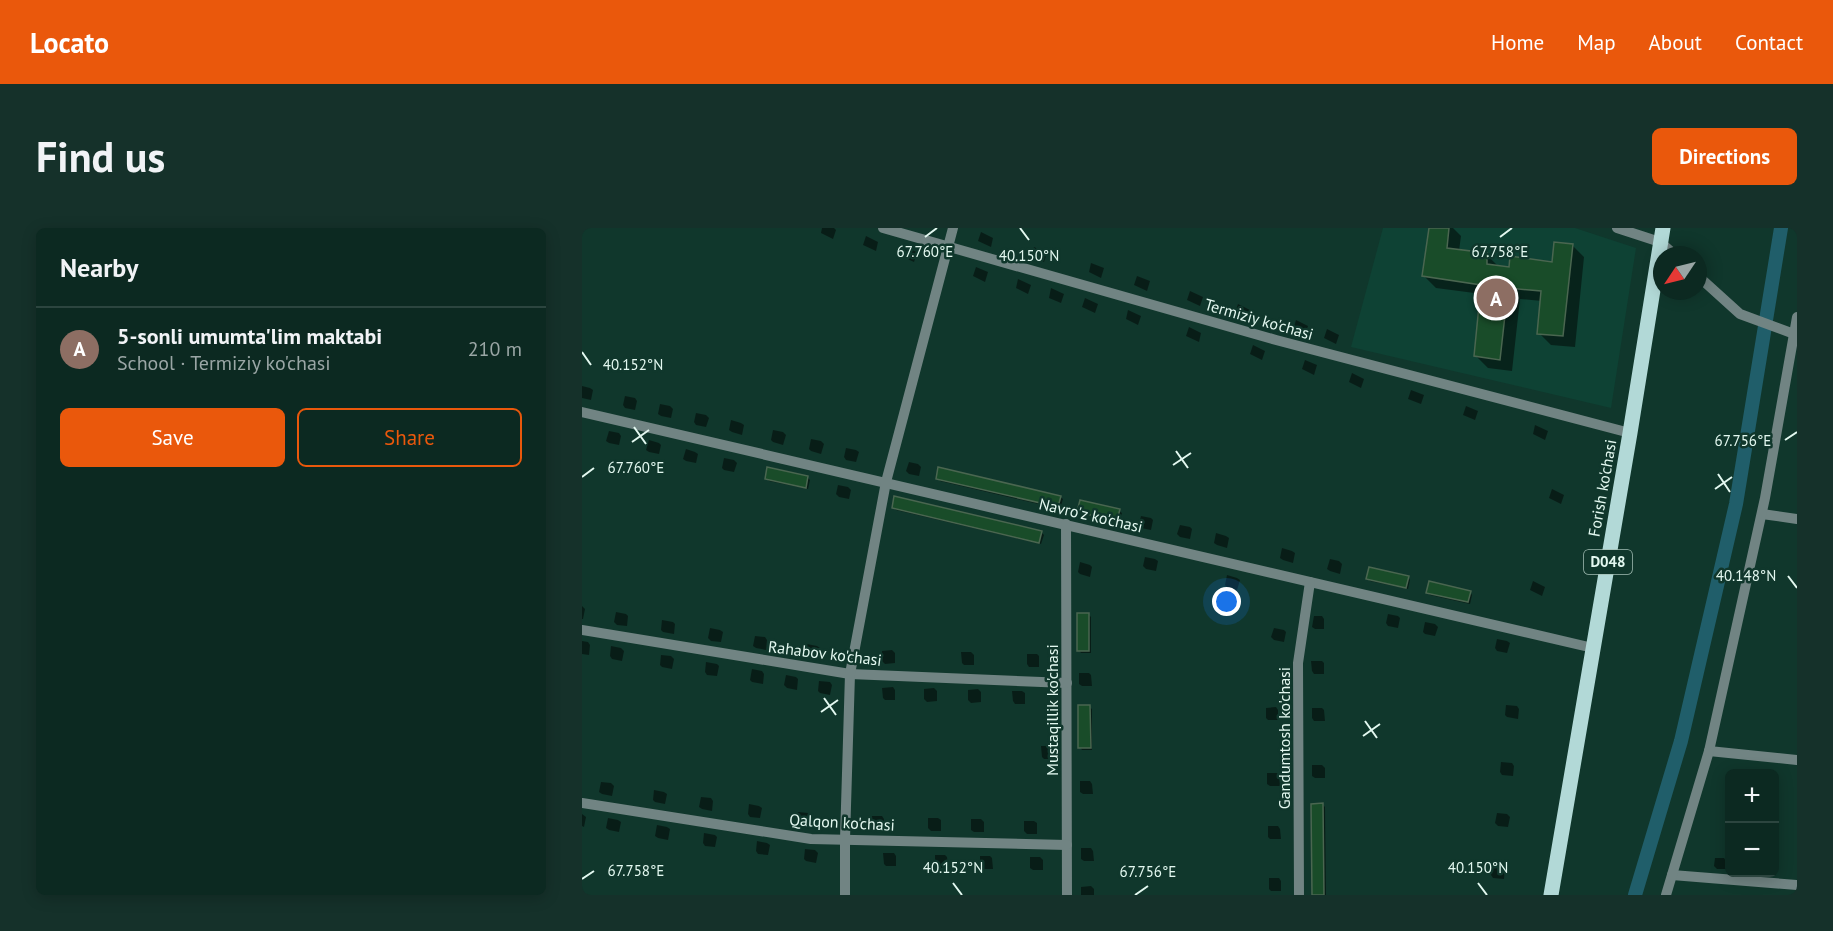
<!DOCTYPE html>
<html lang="en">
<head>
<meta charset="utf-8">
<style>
	body { margin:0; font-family:"PT Sans",sans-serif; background:#15312a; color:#f1f3f6 }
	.controls { position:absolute; right:18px; bottom:18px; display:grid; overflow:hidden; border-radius:9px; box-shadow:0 3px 15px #0003 }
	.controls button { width:54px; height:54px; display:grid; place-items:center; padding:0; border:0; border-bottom:2px solid #2c453f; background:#0c2921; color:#f1f3f6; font:30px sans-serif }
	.compass { position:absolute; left:1071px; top:18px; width:54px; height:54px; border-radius:50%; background:#0c2921; box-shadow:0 3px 15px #0003; rotate:235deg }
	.you { position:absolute; left:645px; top:374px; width:21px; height:21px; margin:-15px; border:4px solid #fff; border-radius:50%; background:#1a73e8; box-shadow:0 0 0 9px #1a73e833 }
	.badge { display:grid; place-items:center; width:39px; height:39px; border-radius:50%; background:#ea580c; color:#fff; font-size:20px; font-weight:700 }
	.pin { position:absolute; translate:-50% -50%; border:3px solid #fff; box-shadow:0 2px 6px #0006 }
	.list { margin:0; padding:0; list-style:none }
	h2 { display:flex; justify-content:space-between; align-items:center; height:78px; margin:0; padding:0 24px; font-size:26px }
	h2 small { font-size:20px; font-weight:400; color:#9aa6a5 }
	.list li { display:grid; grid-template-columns:39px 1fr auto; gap:18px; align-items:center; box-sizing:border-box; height:84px; padding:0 24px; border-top:2px solid #2c453f }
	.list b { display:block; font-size:22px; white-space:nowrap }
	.list p { margin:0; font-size:20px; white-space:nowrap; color:#9aa6a5 }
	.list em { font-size:20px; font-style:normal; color:#9aa6a5 }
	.actions { display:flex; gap:12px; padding:18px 24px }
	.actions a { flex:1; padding:14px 0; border:2px solid #ea580c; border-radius:9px; text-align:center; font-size:21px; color:#ea580c }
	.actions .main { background:#ea580c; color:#fff }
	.map { position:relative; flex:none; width:1215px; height:667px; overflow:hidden; border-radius:9px }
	header { display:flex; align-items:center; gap:36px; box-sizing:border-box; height:84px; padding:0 30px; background:#ea580c; color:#fff }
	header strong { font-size:28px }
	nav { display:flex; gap:33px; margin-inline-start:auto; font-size:21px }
	.intro { display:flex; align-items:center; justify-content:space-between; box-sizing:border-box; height:144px; padding:0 36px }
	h1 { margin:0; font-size:42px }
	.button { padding:15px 27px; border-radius:9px; background:#ea580c; color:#fff; font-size:21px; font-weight:700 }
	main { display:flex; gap:36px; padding:0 36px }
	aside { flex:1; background:#0c2921; border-radius:9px; box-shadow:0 3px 15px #0003 }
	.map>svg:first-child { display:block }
	.built { fill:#0e4234 }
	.shadow { fill:#0007 }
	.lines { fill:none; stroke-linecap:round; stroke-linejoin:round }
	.canal { stroke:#205e6a; stroke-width:14 }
	.building { fill:#194c29; stroke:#4a6650; stroke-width:1.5 }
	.minor { stroke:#718483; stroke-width:10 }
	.primary { stroke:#b2d9d7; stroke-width:15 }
	.ticks { fill:none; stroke:#e3f8f0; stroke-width:2 }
	.labels { text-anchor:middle; stroke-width:5; stroke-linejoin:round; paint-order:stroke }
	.shield { fill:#10372c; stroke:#a4beb5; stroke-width:1.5 }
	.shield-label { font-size:15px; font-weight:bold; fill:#e3f8f0 }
	.street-label { font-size:16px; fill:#e3f8f0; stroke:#10372c }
	.ticks-label { font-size:15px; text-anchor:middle; fill:#e3f8f0; stroke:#10372c; stroke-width:5; stroke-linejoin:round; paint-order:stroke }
</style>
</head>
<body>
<header>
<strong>Locato</strong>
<nav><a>Home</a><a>Map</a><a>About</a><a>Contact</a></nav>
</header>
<div class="intro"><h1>Find us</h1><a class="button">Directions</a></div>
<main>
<aside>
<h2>Nearby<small></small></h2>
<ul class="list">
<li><span class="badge" style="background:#8d6e63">A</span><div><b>5-sonli umumta'lim maktabi</b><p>School · Termiziy ko'chasi</p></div><em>210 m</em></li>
</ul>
<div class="actions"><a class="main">Save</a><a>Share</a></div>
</aside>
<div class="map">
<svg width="1215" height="667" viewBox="0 0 1215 667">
	<rect width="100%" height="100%" fill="#10372c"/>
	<polygon class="built" points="801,0 993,0 1054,20 1029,180 769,119"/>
	<g class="shadow">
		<polygon points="240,0 252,0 254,2 251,11 239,5"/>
		<polygon points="848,0 871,0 879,8 877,23 904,26 916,38 928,41 972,36 990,17 1002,29 993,119 969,117 957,105 960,73 938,71 930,143 906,140 894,128 900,66 854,60 842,48"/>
		<polygon points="399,4 411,10 409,19 396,13"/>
		<polygon points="284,8 296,14 294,23 281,17"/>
		<polygon points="322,19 335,24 332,34 319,28"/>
		<polygon points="452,19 465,25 462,34 449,28"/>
		<polygon points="509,35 522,40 519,50 507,44"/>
		<polygon points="394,39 406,44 403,54 391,48"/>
		<polygon points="555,48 568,53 565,63 552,57"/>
		<polygon points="436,51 449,57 446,66 434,60"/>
		<polygon points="469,60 482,66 479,75 467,70"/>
		<polygon points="608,63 621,69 618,78 605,72"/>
		<polygon points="503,70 516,76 513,85 500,79"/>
		<polygon points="656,76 668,82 666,89 653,85"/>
		<polygon points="546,82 559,88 556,97 544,91"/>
		<polygon points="714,92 726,98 723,107 711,102"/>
		<polygon points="607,99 619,105 617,114 604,108"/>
		<polygon points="745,101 757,107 754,116 742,110"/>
		<polygon points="671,117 683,123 680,132 668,126"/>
		<polygon points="723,132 735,137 732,147 720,141"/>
		<polygon points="770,145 782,151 779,160 767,154"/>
		<polygon points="0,158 8,160 11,162 9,172 0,170"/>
		<polygon points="829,162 842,167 839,176 826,171"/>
		<polygon points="43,168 53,170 55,173 53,182 43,180 41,177"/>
		<polygon points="78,176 88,178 91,181 89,190 79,188 76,186"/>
		<polygon points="884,178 896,183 893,192 881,187"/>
		<polygon points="114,185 124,187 127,190 124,199 114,197 112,194"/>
		<polygon points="149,192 159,195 162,197 160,207 150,204 147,202"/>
		<polygon points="953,197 966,203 963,212 951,206"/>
		<polygon points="191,202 201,204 204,207 201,217 191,214 189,212"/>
		<polygon points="27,203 37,205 39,208 37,217 27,215 24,213"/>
		<polygon points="229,211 239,213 242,216 239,226 229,223 227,221"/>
		<polygon points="67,212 77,215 79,217 77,226 67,224 64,222"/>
		<polygon points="264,220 274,222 277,224 274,234 264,232 262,229"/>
		<polygon points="104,221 113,224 116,226 114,235 104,233 101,231"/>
		<polygon points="142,230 152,232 155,235 152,244 142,242 140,240"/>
		<polygon points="327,234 336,236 339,239 337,248 327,246 324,243"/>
		<polygon points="225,249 228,252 226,261 187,253 184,250"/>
		<polygon points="356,250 478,269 481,271 478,281 358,253"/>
		<polygon points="256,257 266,259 269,262 267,271 257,269 254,266"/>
		<polygon points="970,261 982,267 979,276 967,270"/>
		<polygon points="311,280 459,304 462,307 459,316 314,282"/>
		<polygon points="497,283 537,283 540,285 537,295 500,286"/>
		<polygon points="559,288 569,290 571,292 569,302 559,300 557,297"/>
		<polygon points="598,297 608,299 610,301 608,311 598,309 595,306"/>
		<polygon points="634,305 644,308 647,310 645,320 635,317 632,315"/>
		<polygon points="700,320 710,323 713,325 711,335 701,332 698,330"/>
		<polygon points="563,329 573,331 576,333 574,343 564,341 561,338"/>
		<polygon points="748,331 757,333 760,336 758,346 748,343 745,341"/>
		<polygon points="498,334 508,337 510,339 508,349 498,346 496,344"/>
		<polygon points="645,347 655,350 658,352 655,362 645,359 643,357"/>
		<polygon points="826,349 828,352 826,361 788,353 785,350"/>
		<polygon points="951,353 963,359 960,368 948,362"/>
		<polygon points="846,364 888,364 890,367 888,376 848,367"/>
		<polygon points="0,378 3,381 1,391 0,391"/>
		<polygon points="34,384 44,386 46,388 45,398 35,397 32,394"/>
		<polygon points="506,386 509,389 509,425 499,425 497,422"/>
		<polygon points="806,386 816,388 818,390 816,400 806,398 804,395"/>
		<polygon points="732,388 740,388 742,391 742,401 733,401 730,399"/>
		<polygon points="80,392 91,394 93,396 92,406 81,404 79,402"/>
		<polygon points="843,394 853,396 856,399 853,408 843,406 841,404"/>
		<polygon points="128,400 138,402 141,404 139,414 129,413 126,410"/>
		<polygon points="692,400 702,402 704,404 702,414 692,412 689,409"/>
		<polygon points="173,408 183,409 185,412 184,422 174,420 171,418"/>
		<polygon points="915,411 925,413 928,415 925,425 915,423 913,420"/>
		<polygon points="0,413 6,414 8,417 7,427 0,426"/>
		<polygon points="225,416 235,418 238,420 236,430 226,429 223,426"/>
		<polygon points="29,418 39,420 42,423 40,433 30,431 28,428"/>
		<polygon points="310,422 313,425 313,435 303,436 300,433 300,423"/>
		<polygon points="379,424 389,424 392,427 392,437 382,437 380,435"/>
		<polygon points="445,426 455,426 457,428 457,439 447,439 445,436"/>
		<polygon points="79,427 89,428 92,431 90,441 80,439 78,437"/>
		<polygon points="729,433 740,433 742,435 742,446 732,446 730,443"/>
		<polygon points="124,434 135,436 137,438 135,448 125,447 123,444"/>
		<polygon points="170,441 180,443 182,446 181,456 170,454 168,452"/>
		<polygon points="497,445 507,445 509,447 510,458 500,458 497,456"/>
		<polygon points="204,447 214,449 216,451 215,462 205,460 202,457"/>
		<polygon points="237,453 248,454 250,457 248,467 238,465 236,463"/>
		<polygon points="311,459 313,462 313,472 303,472 301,470 300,460"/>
		<polygon points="352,460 355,463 355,473 345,474 342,471 342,461"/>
		<polygon points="396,461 399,464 399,474 389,475 386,472 386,462"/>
		<polygon points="430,463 440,463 443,465 443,476 433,476 431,473"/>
		<polygon points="924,477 935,478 937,481 936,491 925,489 923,487"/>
		<polygon points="507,479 510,481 510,522 500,522 498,519"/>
		<polygon points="694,479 696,482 696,492 686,492 684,490 684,480"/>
		<polygon points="730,480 740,480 742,482 743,493 732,493 730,490"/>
		<polygon points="459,518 469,518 472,521 472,531 462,531 460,529"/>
		<polygon points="919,534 930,535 932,538 931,548 920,547 918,544"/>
		<polygon points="730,537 740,537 743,540 743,550 733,550 730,548"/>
		<polygon points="685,545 695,545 697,548 698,558 688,558 685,556"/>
		<polygon points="498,553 508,553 510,556 511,566 501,566 498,564"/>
		<polygon points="19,554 29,555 32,558 30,568 20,566 17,564"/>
		<polygon points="72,562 82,564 85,566 83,576 73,574 71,572"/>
		<polygon points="119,569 129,570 131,573 130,583 120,581 117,579"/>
		<polygon points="167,576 177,578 180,580 178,590 168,589 166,586"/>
		<polygon points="741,577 743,579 744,667 731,667"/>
		<polygon points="216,584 226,585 228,588 227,598 217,596 214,594"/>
		<polygon points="915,585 925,586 928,589 926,599 916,598 913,595"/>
		<polygon points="0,586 4,589 2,599 0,598"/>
		<polygon points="290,588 300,588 302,591 302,601 292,601 290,599"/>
		<polygon points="26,590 36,592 39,594 37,604 27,602 24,600"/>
		<polygon points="346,590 356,590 359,592 359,603 349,603 346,600"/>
		<polygon points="389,591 399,591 402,594 402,604 392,604 389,602"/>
		<polygon points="442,593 452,593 455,595 455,606 445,606 442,603"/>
		<polygon points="75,597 85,599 88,601 86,612 76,610 73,608"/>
		<polygon points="686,598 696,598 698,601 699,611 688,611 686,609"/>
		<polygon points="122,605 133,607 135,609 133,619 123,618 121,615"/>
		<polygon points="175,613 185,615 188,617 186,627 176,626 174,623"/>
		<polygon points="499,620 509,620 511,623 512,633 502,633 499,631"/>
		<polygon points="223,621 233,622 236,625 234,635 224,633 222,631"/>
		<polygon points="301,625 312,625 314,628 314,638 304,638 302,636"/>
		<polygon points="353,627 363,627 365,629 366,639 355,640 353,637"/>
		<polygon points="398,628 408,628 410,630 411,641 400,641 398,638"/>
		<polygon points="448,629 458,629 461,632 461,642 451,642 448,640"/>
		<polygon points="1133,630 1142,630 1144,633 1144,641 1135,641 1132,638"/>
		<polygon points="910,637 921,638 923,640 922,651 911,650 909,647"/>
		<polygon points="687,650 697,650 699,653 699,663 689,663 687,661"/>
		<polygon points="509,658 512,661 512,667 499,667 499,659"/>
	</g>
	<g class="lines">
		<polyline class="canal" points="1053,667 1099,513 1154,276 1199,0"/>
	</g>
	<g class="building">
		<polygon points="847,0 867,0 865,20 905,25 905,36 927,39 928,28 970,34 972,14 991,16 981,108 955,106 959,63 926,60 918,132 892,128 899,57 840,48"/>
		<polygon points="185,239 226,248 224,260 183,251"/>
		<polygon points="356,239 479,268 476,279 354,251"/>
		<polygon points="312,268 460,303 457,315 310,280"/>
		<polygon points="498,272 538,281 535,293 495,284"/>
		<polygon points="787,339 827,348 824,360 784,351"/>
		<polygon points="847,353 889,363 886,374 844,365"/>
		<rect x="495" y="385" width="12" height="38"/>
		<polygon points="496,477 508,477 509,520 496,520"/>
		<polygon points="741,575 742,667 730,667 729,576"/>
	</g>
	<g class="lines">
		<g class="minor">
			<polyline points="301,0 694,112 1048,205"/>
			<polyline points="1035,0 1078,14 1093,27"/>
			<polyline points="1116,48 1158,86 1215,107"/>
			<polyline points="0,184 1011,420"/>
			<polyline points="1180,286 1215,291"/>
			<polyline points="484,296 485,667"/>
			<polyline points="0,402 268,446 485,455"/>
			<polyline points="1127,523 1215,532"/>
			<polyline points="0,575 229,611 485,617"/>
			<polyline points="1090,647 1215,657"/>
			<polyline points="263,667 263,611 268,446 304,254 371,0"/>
			<polyline points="717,667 716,435 728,354"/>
			<polyline points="1084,667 1127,523 1183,270 1215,89"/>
		</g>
		<polyline class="primary" points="969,667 1048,205 1081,0"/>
	</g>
	<path class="ticks" d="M 438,0 L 447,12M 343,9 L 355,0M 918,9 L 930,0M 0,124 L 9,137M 52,199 L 64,216M 1203,212 L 1215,204M 50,214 L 67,202M 594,223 L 606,240M 591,237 L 609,225M 1136,246 L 1148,264M 0,249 L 12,240M 1133,261 L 1150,249M 1206,348 L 1215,360M 242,470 L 254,487M 239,484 L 256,472M 783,493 L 795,510M 781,508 L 798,496M 0,651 L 12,643M 371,655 L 380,667M 896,655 L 905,667M 553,667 L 566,658"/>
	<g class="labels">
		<rect class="shield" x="1002" y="322" width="48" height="24" rx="4.5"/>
		<g class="shield-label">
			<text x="1026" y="339">D048</text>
		</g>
		<g class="street-label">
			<text transform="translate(677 91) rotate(16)" y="6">Termiziy ko'chasi</text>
			<text transform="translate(1020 260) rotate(-80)" y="6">Forish ko'chasi</text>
			<text transform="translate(509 287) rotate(13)" y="6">Navro'z ko'chasi</text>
			<text transform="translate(243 425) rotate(7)" y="6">Rahabov ko'chasi</text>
			<text transform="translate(470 482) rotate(-90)" y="6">Mustaqillik ko'chasi</text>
			<text transform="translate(702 510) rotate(-90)" y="6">Gandumtosh ko'chasi</text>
			<text transform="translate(260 594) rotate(3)" y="6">Qalqon ko'chasi</text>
		</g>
	</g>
	<g class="ticks-label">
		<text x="343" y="29">67.760°E</text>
		<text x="918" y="29">67.758°E</text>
		<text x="447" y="33">40.150°N</text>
		<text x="51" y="142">40.152°N</text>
		<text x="1161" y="218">67.756°E</text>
		<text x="54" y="245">67.760°E</text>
		<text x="1164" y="353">40.148°N</text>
		<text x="371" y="645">40.152°N</text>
		<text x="896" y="645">40.150°N</text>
		<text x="54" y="648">67.758°E</text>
		<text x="566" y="649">67.756°E</text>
	</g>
</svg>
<div class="controls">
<button>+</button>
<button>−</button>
</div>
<svg class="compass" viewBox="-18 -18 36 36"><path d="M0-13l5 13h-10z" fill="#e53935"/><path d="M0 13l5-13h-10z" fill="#9aa6a5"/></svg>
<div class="you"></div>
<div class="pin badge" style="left:914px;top:70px;background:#8d6e63">A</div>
</div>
</main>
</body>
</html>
